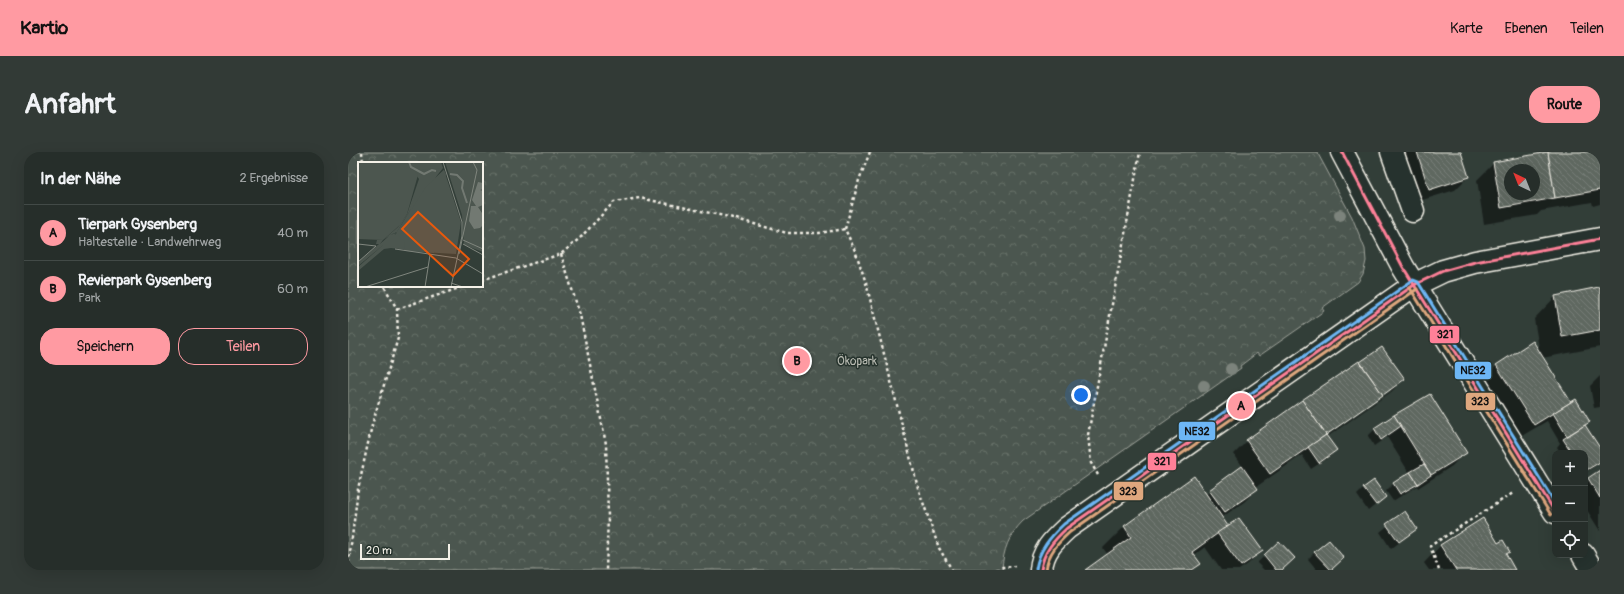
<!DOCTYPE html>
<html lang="de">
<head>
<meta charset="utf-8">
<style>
	body { margin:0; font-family:Pangolin,sans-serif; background:#323a36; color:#f1f3f6 }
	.controls { position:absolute; right:12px; bottom:12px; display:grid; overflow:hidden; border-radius:8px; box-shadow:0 4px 16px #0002 }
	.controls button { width:36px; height:36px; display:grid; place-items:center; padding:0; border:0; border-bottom:1px solid #424a47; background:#262e2a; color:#f1f3f6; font:20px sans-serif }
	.compass { position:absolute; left:1156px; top:12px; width:36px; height:36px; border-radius:50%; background:#262e2a; box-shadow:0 4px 16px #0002; rotate:317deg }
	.scale { position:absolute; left:12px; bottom:10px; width:90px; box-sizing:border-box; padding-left:4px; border:2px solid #f4f1e8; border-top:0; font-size:11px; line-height:14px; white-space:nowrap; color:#f4f1e8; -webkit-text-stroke:3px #26332d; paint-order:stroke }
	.you { position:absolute; left:733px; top:243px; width:14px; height:14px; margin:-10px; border:3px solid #fff; border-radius:50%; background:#1a73e8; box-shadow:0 0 0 6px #1a73e833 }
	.badge { display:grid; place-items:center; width:26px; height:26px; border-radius:50%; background:#ff9aa2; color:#111; font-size:13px; font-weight:700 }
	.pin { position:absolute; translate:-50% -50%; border:2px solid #fff; box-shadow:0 1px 4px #0006 }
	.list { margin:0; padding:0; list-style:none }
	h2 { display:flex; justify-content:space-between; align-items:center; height:52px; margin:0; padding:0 16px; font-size:17px }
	h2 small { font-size:13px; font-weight:400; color:#a4a8a8 }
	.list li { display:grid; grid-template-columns:26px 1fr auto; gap:12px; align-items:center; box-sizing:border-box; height:56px; padding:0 16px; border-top:1px solid #424a47 }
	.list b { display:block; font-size:15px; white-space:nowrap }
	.list p { margin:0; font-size:13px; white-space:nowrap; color:#a4a8a8 }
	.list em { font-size:13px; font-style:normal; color:#a4a8a8 }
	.actions { display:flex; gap:8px; padding:12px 16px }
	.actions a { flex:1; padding:9px 0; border:1px solid #ff9aa2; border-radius:16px; text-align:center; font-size:14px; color:#ff9aa2 }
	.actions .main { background:#ff9aa2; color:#111 }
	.icon { flex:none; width:22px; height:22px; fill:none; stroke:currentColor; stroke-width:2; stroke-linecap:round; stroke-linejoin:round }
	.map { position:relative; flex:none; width:1252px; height:418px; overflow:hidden; border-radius:16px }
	header { display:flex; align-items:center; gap:24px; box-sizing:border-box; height:56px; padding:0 20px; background:#ff9aa2; color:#111 }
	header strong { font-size:19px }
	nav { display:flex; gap:22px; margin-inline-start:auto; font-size:14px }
	.intro { display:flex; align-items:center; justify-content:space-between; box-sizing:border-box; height:96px; padding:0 24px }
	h1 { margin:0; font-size:28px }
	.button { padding:10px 18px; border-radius:16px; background:#ff9aa2; color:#111; font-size:14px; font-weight:700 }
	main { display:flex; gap:24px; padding:0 24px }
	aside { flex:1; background:#262e2a; border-radius:16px; box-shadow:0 4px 16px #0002 }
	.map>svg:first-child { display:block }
	.park { fill:url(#park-crowns); stroke:#a0a49c; fill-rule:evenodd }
	.shadow { fill:#0007; fill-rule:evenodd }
	.building { fill:url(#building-back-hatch); stroke:#f4f1e8; fill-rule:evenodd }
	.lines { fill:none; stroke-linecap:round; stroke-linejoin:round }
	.street-casing { stroke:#f4f1e8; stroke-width:25 }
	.secondary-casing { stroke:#f4f1e8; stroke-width:25 }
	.path { stroke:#f4f1e8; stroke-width:2.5; stroke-dasharray:3 3; stroke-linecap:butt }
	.street { stroke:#26332d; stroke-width:22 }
	.secondary { stroke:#26332d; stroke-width:22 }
	.bus-1-casing { stroke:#26332d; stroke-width:6 }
	.bus-2-casing { stroke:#26332d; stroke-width:6 }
	.bus-3-casing { stroke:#26332d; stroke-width:6 }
	.bus-1 { stroke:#ff8098; stroke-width:3 }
	.bus-2 { stroke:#dfa77e; stroke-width:3 }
	.bus-3 { stroke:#6db6f5; stroke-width:3 }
	.tree { fill:#7c837b }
	.labels { text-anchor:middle; stroke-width:3; stroke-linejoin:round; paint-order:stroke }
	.park-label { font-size:12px; fill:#b9bbb2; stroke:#26332d }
	.inset-river { fill:none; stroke:#727972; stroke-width:2 }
	.inset-road { fill:none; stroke:#80867e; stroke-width:1 }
	.view { fill:#e8590c; fill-opacity:0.15; stroke:#e8590c; stroke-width:2 }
	.inset-edge { fill:none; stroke:#f4f1e8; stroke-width:2 }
	.line-badge { stroke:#26332d; stroke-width:1.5 }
	.pale-badge-label { font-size:11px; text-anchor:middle; font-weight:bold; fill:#111 }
</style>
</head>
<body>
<header>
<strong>Kartio</strong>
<nav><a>Karte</a><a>Ebenen</a><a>Teilen</a></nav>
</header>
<div class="intro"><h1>Anfahrt</h1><a class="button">Route</a></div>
<main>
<aside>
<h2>In der Nähe<small>2 Ergebnisse</small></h2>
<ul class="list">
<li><span class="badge">A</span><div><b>Tierpark Gysenberg</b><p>Haltestelle · Landwehrweg</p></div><em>40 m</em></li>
<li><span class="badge">B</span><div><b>Revierpark Gysenberg</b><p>Park</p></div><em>60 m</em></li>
</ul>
<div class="actions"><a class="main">Speichern</a><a>Teilen</a></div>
</aside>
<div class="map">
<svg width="1252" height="418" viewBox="0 0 1252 418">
	<defs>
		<pattern id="park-crowns" width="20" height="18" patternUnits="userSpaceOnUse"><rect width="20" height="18" fill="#4c564f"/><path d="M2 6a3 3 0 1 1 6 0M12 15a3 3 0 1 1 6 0" fill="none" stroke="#666f68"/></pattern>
		<pattern id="building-back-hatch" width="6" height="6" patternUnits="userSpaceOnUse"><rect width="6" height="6" fill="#5f6861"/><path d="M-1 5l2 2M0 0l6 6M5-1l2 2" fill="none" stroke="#777e78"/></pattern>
	</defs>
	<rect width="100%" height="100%" fill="#323e38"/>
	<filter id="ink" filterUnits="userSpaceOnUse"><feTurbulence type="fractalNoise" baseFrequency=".025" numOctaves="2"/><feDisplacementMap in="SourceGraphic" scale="8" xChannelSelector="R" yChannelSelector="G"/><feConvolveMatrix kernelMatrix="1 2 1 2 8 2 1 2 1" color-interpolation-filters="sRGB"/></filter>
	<g filter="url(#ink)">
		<path class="park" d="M 0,0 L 969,0 L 1004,65 L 1017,97 L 1018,109 L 1015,122 L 1010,130 L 974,156 L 976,159 L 911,204 L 909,201 L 892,214 L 893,216 L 675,369 C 661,383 655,398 654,418 L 0,418 ZM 11,11 L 134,11 L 134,134 L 11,134 Z"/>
		<g class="shadow">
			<polygon points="1052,0 1112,0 1120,25 1107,38 1068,50"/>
			<path d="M 1208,0 L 1252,0 L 1252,52 L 1245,54 L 1244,50 L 1193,59 L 1189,63 L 1136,72 L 1129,28 L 1146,11 ZM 1162,18 L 1186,18 L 1186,42 L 1162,42 Z"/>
			<polygon points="1252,137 1252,195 1194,206 1217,254 1241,270 1237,274 1252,298 1252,310 1237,321 1237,301 1213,301 1209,295 1212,291 1199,269 1172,285 1136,227 1149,213 1192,202 1186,167 1207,145"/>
			<path d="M 1034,196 L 1056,227 L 1043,240 L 979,285 L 988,298 L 981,305 L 963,317 L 954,303 L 908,335 L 909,337 L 896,350 L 873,366 L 879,373 L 913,399 L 900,412 L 891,418 L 873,418 L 857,395 L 845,404 L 851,412 L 845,418 L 739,418 L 760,403 L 755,396 L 776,375 L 845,326 L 857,343 L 895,315 L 886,302 L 899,289 L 955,248 ZM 1043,236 L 1043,239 L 975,286 L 974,285 Z"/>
			<polygon points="1252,224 1252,255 1246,256 1242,234"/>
			<polygon points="1046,264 1117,300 1104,314 1070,336 1069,334 1045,349 1038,339 1045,332 1062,322 1039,285 1026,294 1020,284 1027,277"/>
			<polygon points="1252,320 1252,379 1237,355 1237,331"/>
			<polygon points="1016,336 1037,345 1020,359 1009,343"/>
			<polygon points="1057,360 1068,377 1043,397 1032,380"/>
			<polygon points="931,390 933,418 916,418 909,411"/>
			<polygon points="1150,392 1160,400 1157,403 1166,418 1081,418 1076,411 1093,393"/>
			<polygon points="967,400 987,413 982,418 969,418 960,407"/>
		</g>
		<g class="building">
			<polygon points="1069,0 1113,0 1121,25 1081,38"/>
			<path d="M 1200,0 L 1207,46 L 1153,56 L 1145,10 ZM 1162,18 L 1186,18 L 1186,42 L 1162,42 Z"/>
			<polygon points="1200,0 1252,0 1252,38 1207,46"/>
			<polygon points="1251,135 1252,135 1252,178 1214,185 1207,144"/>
			<polygon points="1185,189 1223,250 1186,273 1148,213"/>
			<polygon points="1034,195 1057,227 1035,243 1012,210"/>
			<polygon points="1011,209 1035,243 978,283 954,248"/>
			<polygon points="1082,242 1119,301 1083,323 1046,263"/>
			<polygon points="1228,247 1242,270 1219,284 1205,261"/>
			<polygon points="954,248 978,283 922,322 898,288"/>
			<polygon points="1046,263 1053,274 1033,288 1026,276"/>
			<polygon points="1237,273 1252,296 1252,310 1237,319 1237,301 1224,301 1215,287"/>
			<polygon points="978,283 989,298 971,311 960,295"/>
			<polygon points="1076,312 1083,323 1070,332 1062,320"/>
			<polygon points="894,314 910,337 877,360 861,338"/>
			<polygon points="1252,318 1252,346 1240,326"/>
			<polygon points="1062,320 1070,332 1052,342 1045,331"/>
			<polygon points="846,324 880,374 844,400 853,412 844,418 737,418 783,385 776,374"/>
			<polygon points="1026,328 1038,345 1028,353 1015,336"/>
			<polygon points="1057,359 1069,377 1051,390 1038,372"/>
			<polygon points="891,366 915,399 893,414 869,381"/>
			<polygon points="1135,366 1150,391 1155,388 1162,400 1158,402 1167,418 1108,418 1092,393"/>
			<polygon points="981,388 996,406 983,418 966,400"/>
			<polygon points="931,389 947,406 934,418 928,418 916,403"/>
		</g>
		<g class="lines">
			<g class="street-casing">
				<g id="street">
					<polyline points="1044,0 1065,59"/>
					<polyline points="1066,133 1207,360"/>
					<polyline points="1235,403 1244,418"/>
				</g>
			</g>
			<g class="secondary-casing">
				<g id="secondary">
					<polyline points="994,0 1055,115 1066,133"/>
					<path d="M 693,418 C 694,399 706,388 719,376 L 1066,133 L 1095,119 L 1127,110 L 1252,87"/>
				</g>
			</g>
			<g class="path">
				<polyline points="14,0 15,11"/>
				<polyline points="522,0 511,28 497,77 508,101 518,131 570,336 591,396 604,418"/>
				<polyline points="213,102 232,163 258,292 260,365 258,418"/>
				<polyline points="134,128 213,102 232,86 266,50 292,46 381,65 439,81 471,81 497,77"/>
				<polyline points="49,157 117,134"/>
				<polyline points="750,323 743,311 740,283 792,0"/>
				<polyline points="0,417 10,337 24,273 50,186 49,157 36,134"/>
				<polyline points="648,418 655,415 667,414"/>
				<polyline points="1091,418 1082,394 1165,341"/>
			</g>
			<use href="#street" class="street"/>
			<use href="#secondary" class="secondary"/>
			<g class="bus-1-casing">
				<g id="bus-1">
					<polyline points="994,0 1055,115 1207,360"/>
					<path d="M 693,418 C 695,400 706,388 719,376 L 1066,133 L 1095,119 L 1127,110 L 1252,87"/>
				</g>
			</g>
			<g class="bus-2-casing">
				<g id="bus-2">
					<polyline points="1062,136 1203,363"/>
					<path d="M 698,418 C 700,401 710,391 722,380 L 1069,137"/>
				</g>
			</g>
			<g class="bus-3-casing">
				<path id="bus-3" d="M 688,417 C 691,398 702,385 716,372 L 1065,128 L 1070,130 L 1207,351"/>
			</g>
			<use href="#bus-1" class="bus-1"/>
			<use href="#bus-2" class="bus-2"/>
			<use href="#bus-3" class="bus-3"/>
		</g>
		<g class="tree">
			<circle cx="992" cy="63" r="6"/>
			<circle cx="883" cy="217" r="6"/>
			<circle cx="856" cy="234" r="6"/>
		</g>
	</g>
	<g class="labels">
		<g class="park-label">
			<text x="509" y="213">Ökopark</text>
		</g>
	</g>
	<g transform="translate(10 10)">
		<rect width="125" height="125" fill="#323e38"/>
		<path d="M 49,0 L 85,6 L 77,16 L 86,8 L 88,12 L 76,91 L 33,86 L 26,87 L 0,109 L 0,105 L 39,71 L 54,45 L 39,70 L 32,73 L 38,71 L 36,74 L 0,104 L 0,100 L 21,82 L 18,82 L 19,78 L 25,78 L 22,82 L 31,74 L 25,78 L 40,65 L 49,52 L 61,17 Z" fill="#4c564f"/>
		<path d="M 0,0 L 49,0 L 60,13 L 49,52 L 42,63 L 25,78 L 0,77 Z" fill="#4c564f"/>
		<path d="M 49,0 L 83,0 L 85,6 L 55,8 ZM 87,0 L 125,0 L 125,90 L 106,83 L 104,53 ZM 86,8 L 103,60 L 98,92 L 46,89 L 47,80 L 38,71 L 68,25 Z" fill="#4c564f"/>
		<path d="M 120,20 L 125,21 L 125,27 L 122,28 L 125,29 L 125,43 L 120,45 L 124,51 L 125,63 L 122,66 L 116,67 L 111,59 L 113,44 L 118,44 L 114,38 Z" fill="#727972"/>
		<path class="inset-river" d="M 51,0 L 53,5 L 66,12 L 74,8 L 78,9M 92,12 L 99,13 L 105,19 L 104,26 L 109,41"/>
		<path class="inset-road" d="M 85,0 L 104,60 L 104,74 L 93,125M 105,78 L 125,87M 0,82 L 18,84M 105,82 L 125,93M 37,87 L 98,96 L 125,112M 101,92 L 119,8 L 115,0M 0,100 L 18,84M 93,121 L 105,125M 7,125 L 70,105M 67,125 L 72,93"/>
		<path class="view" d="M 60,50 L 111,97 L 95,114 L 44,67 Z"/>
		<rect width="125" height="125" class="inset-edge"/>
	</g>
	<g class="line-badge">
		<rect x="1081" y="173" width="31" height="19" rx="4" fill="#ff8098"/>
		<rect x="1106" y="209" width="38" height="19" rx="4" fill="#6db6f5"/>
		<rect x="1117" y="240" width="31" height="19" rx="4" fill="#dfa77e"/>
		<rect x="830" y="269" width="38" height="20" rx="4" fill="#6db6f5"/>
		<rect x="799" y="300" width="30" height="19" rx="4" fill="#ff8098"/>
		<rect x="765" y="329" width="31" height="20" rx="4" fill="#dfa77e"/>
	</g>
	<g class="pale-badge-label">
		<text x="1097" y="186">321</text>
		<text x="1125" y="222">NE32</text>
		<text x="1132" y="253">323</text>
		<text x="849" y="283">NE32</text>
		<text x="814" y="313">321</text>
		<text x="780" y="343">323</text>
	</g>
</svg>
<div class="controls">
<button>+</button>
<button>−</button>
<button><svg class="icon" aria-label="locate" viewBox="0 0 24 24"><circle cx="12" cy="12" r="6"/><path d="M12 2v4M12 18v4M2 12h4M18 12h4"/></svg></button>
</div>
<svg class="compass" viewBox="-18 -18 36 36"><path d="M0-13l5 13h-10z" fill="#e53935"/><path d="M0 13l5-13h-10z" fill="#a4a8a8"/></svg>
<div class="scale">20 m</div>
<div class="you"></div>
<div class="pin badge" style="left:893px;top:254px">A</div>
<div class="pin badge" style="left:449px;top:209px">B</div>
</div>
</main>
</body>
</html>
